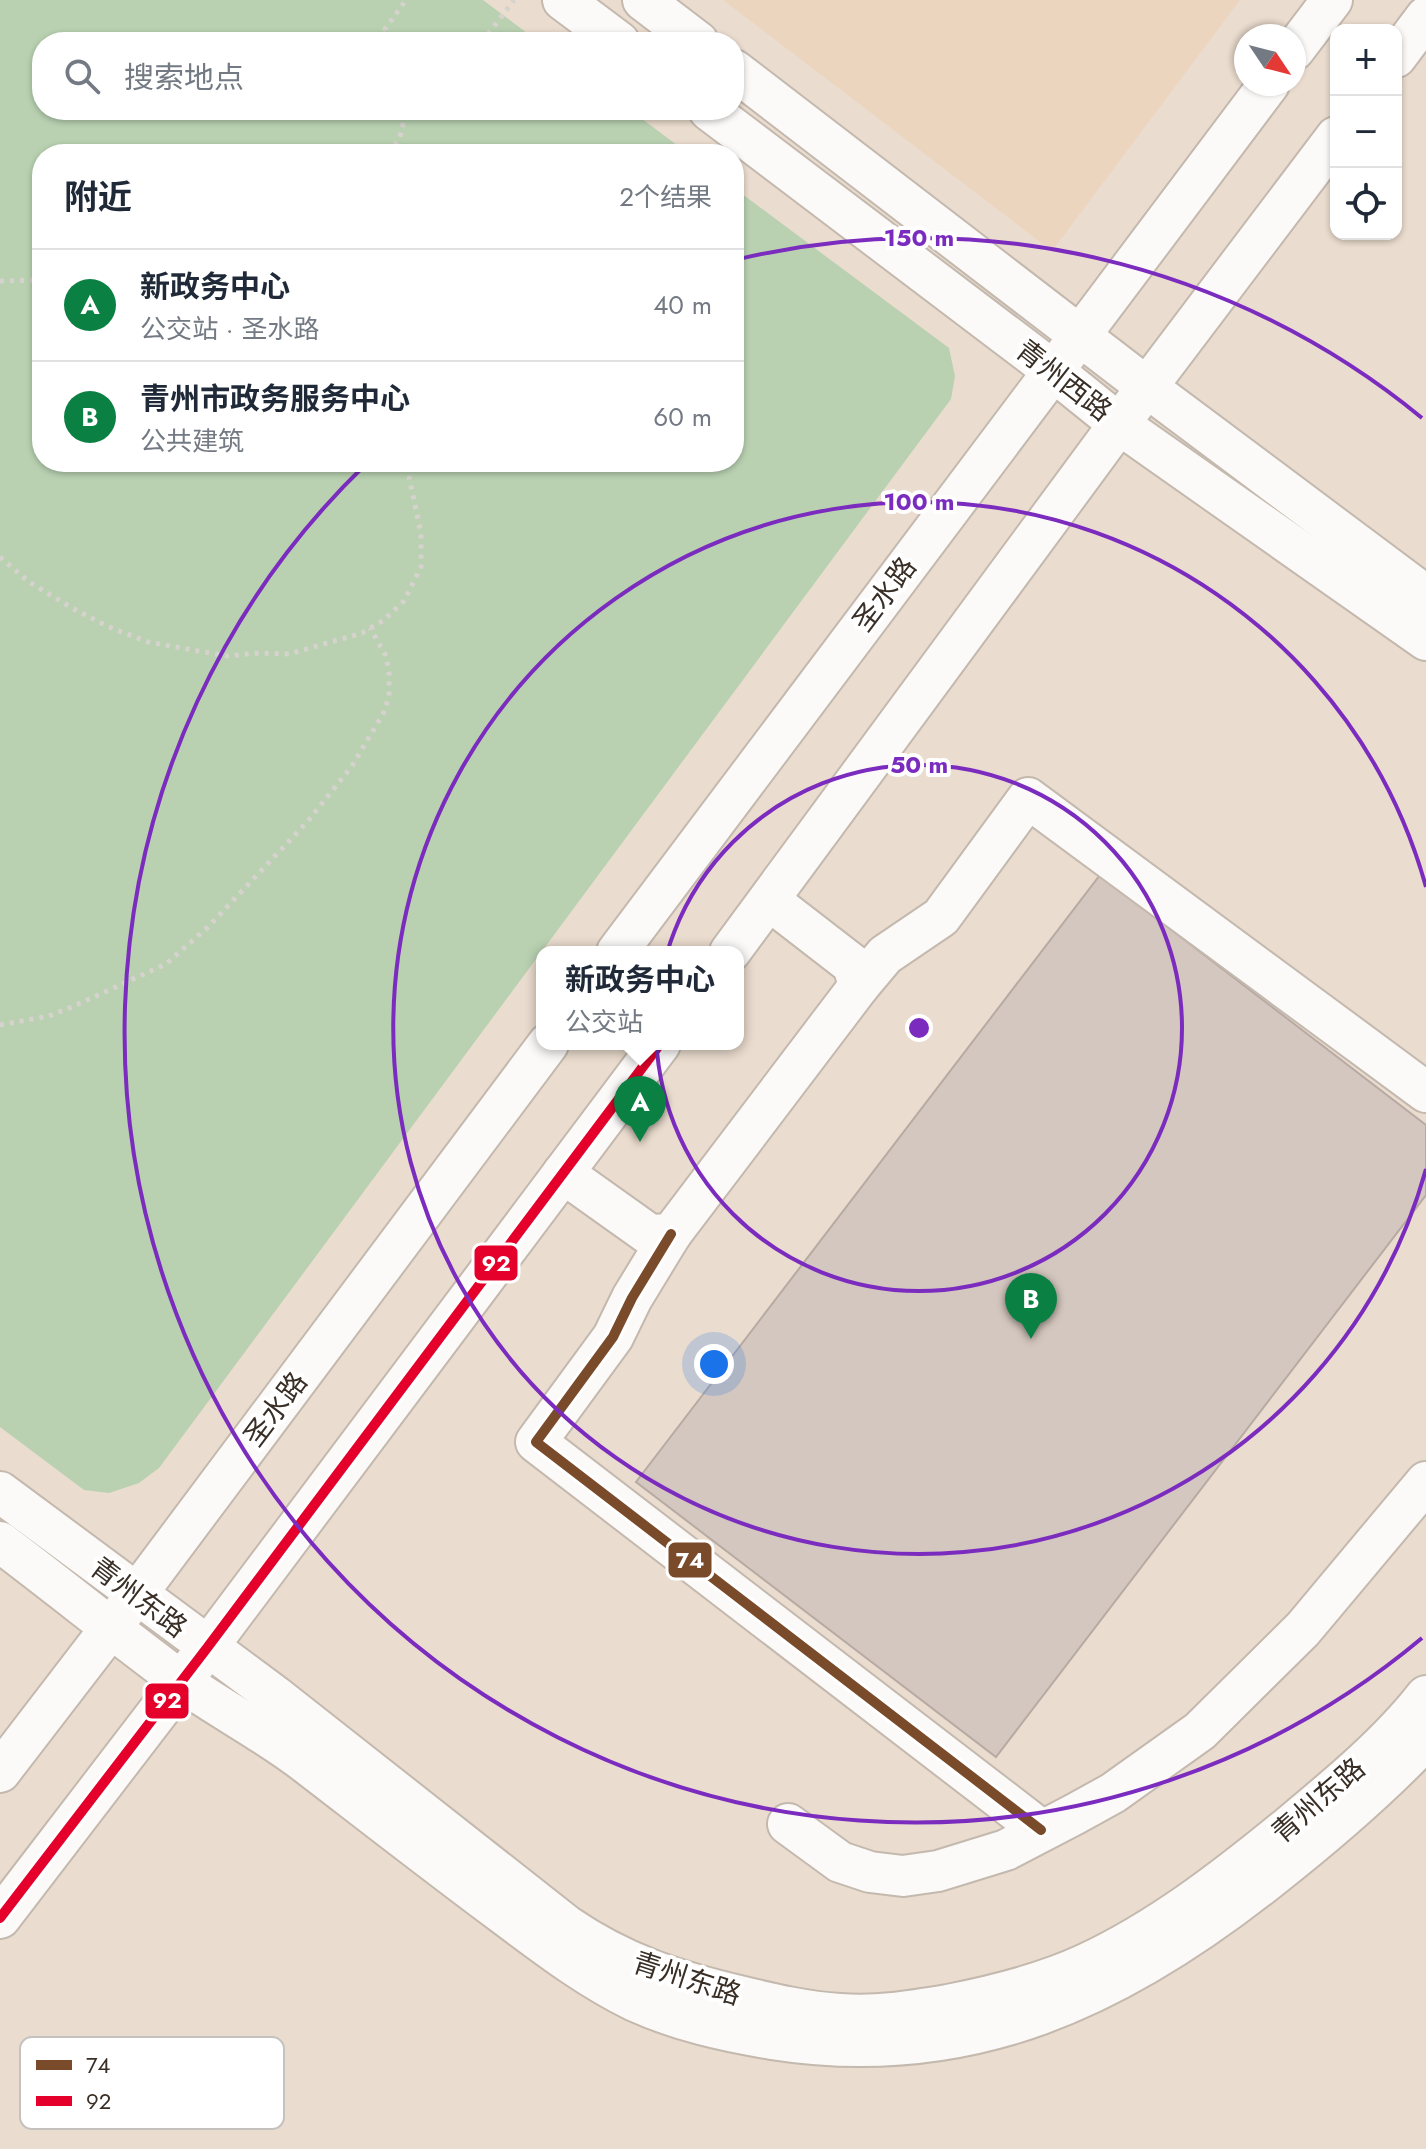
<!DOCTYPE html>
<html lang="zh">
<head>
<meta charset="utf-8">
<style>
	body { margin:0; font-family:Jost,"Noto Sans SC",sans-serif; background:#f2f2f3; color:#1f2937 }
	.controls { position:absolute; right:24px; top:24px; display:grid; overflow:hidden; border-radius:16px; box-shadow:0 2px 6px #0004 }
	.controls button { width:72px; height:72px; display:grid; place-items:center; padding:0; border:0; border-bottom:2px solid #e0e1e3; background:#fff; color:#1f2937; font:40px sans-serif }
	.compass { position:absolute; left:1234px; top:24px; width:72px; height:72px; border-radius:50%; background:#fff; box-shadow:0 2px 6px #0004; rotate:125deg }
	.you { position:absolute; left:714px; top:1364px; width:28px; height:28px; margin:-20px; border:6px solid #fff; border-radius:50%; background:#1a73e8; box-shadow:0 0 0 12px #1a73e833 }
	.badge { display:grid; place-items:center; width:52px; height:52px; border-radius:50%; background:#0b8043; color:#fff; font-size:26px; font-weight:700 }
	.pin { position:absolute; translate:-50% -66px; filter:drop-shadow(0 2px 4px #0008) }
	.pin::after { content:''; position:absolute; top:42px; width:28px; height:24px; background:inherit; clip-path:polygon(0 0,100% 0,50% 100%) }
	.popup { position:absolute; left:536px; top:946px; width:208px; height:104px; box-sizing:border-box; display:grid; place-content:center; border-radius:16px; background:#fff; filter:drop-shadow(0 2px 6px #0005); font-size:26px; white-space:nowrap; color:#747a83 }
	.popup b { font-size:30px; color:#1f2937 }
	.popup::after { content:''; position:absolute; left:50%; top:100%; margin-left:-16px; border:16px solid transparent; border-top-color:#fff }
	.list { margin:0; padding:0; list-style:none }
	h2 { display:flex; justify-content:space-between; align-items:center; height:104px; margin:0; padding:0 32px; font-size:34px }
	h2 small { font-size:26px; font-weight:400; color:#747a83 }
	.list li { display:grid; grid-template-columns:52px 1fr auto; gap:24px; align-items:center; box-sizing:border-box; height:112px; padding:0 32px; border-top:2px solid #e0e1e3 }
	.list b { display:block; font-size:30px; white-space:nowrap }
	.list p { margin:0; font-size:26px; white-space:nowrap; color:#747a83 }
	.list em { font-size:26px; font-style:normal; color:#747a83 }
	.icon { flex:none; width:44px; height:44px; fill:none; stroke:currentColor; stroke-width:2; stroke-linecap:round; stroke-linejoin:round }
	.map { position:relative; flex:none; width:1426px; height:2149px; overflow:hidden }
	.search { position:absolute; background:#fff; box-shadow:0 2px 6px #0004; left:32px; top:32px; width:712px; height:88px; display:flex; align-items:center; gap:20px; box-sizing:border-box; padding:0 28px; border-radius:32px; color:#747a83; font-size:30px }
	.panel { position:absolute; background:#fff; box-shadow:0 2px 6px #0004; left:32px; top:144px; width:712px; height:328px; border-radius:32px }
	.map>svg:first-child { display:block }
	.built { fill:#ecd5be }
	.green { fill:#b9d1b1 }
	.building { fill:#d4c7bf; stroke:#b7aaa3; stroke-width:2 }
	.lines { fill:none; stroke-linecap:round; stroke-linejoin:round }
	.minor-casing { stroke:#c4b9ae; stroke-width:44 }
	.path { stroke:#d6d2ce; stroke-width:5; stroke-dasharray:4 6; stroke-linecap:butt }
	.minor { stroke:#fcfaf8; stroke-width:40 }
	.bus-1-casing { stroke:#fff; stroke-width:16 }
	.bus-2-casing { stroke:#fff; stroke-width:16 }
	.bus-1 { stroke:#7a4b2a; stroke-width:10 }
	.bus-2 { stroke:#e4002b; stroke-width:10 }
	.ring { fill:none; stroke:#7b2cbf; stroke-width:4 }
	.labels { text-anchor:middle; stroke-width:8; stroke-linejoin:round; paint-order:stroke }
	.street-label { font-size:28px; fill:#392f26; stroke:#fff }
	.key { fill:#fff; stroke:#c4c1be; stroke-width:2 }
	.key-label { font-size:22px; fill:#392f26 }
	.centre { fill:#7b2cbf; stroke:#fff; stroke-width:4 }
	.ring-label { font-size:24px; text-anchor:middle; font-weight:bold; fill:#7b2cbf; stroke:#fff; stroke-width:8; stroke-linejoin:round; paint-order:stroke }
	.line-badge { stroke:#fff; stroke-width:3 }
	.badge-label { font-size:22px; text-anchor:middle; font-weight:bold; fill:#fff }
</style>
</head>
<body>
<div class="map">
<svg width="1426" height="2149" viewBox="0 0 1426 2149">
	<rect width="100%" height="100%" fill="#eadcce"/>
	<polygon class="built" points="723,0 1240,0 1052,251"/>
	<polygon class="green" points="0,0 483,0 539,42 42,42 42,110 630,110 689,154 42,154 42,462 734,462 734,188 949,348 955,376 951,399 159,1468 139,1483 109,1493 84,1490 0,1427"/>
	<polygon class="building" points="1100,875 1426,1125 1426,1195 996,1757 636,1482"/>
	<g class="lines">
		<g class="minor-casing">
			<g id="minor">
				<polyline points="563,0 619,42"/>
				<polyline points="643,0 698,42"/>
				<polyline points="1294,50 1332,0"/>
				<polyline points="1396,57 1426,17"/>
				<polyline points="734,70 1148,388 1426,596"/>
				<polyline points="709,110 1052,370 1119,424 1426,640"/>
				<polyline points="617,952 1269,84"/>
				<polyline points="730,952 1119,424 1336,137"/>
				<polyline points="859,986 885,955 941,917 1028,798 1426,1092"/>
				<polyline points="563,1173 650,1235 671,1234 859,986 853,965 769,900"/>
				<polyline points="671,1234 632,1298 613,1337 536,1442 1041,1830"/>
				<path d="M 0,1492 L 275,1696 L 567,1926 C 621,1963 675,1981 739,1996 C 772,2004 806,2012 840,2014 C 876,2017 912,2011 948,2005 C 994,1996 1043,1984 1086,1964 C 1159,1930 1225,1879 1286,1829 C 1334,1789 1388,1745 1426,1696"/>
				<path d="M 0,1542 C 61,1588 120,1636 181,1681 C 222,1710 267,1733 307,1764 C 372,1814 436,1864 502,1913 C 545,1945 586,1977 635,2001 C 679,2021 724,2031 772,2039 C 968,2070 1119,1998 1269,1879 C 1325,1835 1377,1791 1426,1739"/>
				<polyline points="0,1772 136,1595 548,1044"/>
				<polyline points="788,1824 840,1862 870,1872 903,1876 938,1871 1006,1850 1075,1814 1113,1793 1200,1731 1303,1629 1426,1482"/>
				<polyline points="0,1918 207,1648 660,1044"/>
			</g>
		</g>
		<g class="path">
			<polyline points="402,42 385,29 406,0"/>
			<polyline points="482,42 514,0"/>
			<polyline points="390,154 400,137 406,110"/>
			<polyline points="0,281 42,280"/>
			<polyline points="0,557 29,582 72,608 109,627 148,642 227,656 259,653 289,654 362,633 384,620 404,601 421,567 421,534 406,462"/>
			<polyline points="0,1025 49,1016 72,1007 166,964 208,927 308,821 352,766 383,714 389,697 389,672 386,656 370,628"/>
		</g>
		<use href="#minor" class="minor"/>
		<g class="bus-1-casing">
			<polyline id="bus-1" points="671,1234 632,1298 613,1337 536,1442 1041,1830"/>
		</g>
		<g class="bus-2-casing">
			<polyline id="bus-2" points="0,1918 207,1648 660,1044"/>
		</g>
		<use href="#bus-1" class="bus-1"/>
		<use href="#bus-2" class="bus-2"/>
	</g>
	<g class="ring">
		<circle cx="919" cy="1028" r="263"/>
		<path d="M1426 1169A526 526 0 1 1 1426 887"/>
		<path d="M1422 1638A790 790 0 0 1 365 465M735 260A790 790 0 0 1 1422 418"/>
	</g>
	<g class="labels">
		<g class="street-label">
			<text transform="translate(1064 380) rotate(38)" y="10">青州西路</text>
			<text transform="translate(884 594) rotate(-53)" y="10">圣水路</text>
			<text transform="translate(275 1409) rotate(-53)" y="10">圣水路</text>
			<text transform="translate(139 1597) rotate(37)" y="10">青州东路</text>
			<text transform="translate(1318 1800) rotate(-41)" y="10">青州东路</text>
			<text transform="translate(687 1978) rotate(18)" y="10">青州东路</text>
		</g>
	</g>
	<rect x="20" y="2037" width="264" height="92" rx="12" class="key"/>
	<rect x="36" y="2060" width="36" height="10" fill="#7a4b2a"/>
	<rect x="36" y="2096" width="36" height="10" fill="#e4002b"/>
	<g class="key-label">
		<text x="86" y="2073">74</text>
		<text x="86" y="2109">92</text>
	</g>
	<circle cx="919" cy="1028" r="12" class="centre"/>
	<g class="ring-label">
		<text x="919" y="246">150 m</text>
		<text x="919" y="510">100 m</text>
		<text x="919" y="773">50 m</text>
	</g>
	<g class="line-badge">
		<rect x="473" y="1244" width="46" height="38" rx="8" fill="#e4002b"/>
		<rect x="667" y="1541" width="46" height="38" rx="8" fill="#7a4b2a"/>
		<rect x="144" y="1682" width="46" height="38" rx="8" fill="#e4002b"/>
	</g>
	<g class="badge-label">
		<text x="496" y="1271">92</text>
		<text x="690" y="1568">74</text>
		<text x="167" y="1708">92</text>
	</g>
</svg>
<div class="controls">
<button>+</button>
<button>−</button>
<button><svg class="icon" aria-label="locate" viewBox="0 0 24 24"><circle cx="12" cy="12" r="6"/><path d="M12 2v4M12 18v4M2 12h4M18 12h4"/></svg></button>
</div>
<svg class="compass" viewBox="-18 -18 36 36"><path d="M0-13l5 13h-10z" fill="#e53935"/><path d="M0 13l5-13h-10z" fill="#747a83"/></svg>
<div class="you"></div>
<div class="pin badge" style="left:640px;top:1142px">A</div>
<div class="popup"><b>新政务中心</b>公交站</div>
<div class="pin badge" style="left:1031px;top:1339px">B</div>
<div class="search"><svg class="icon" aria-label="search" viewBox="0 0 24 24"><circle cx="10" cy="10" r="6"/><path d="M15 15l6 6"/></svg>搜索地点</div>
<section class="panel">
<h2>附近<small>2个结果</small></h2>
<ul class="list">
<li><span class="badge">A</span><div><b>新政务中心</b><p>公交站 · 圣水路</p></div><em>40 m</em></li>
<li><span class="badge">B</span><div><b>青州市政务服务中心</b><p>公共建筑</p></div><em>60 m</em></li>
</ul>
</section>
</div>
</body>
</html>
